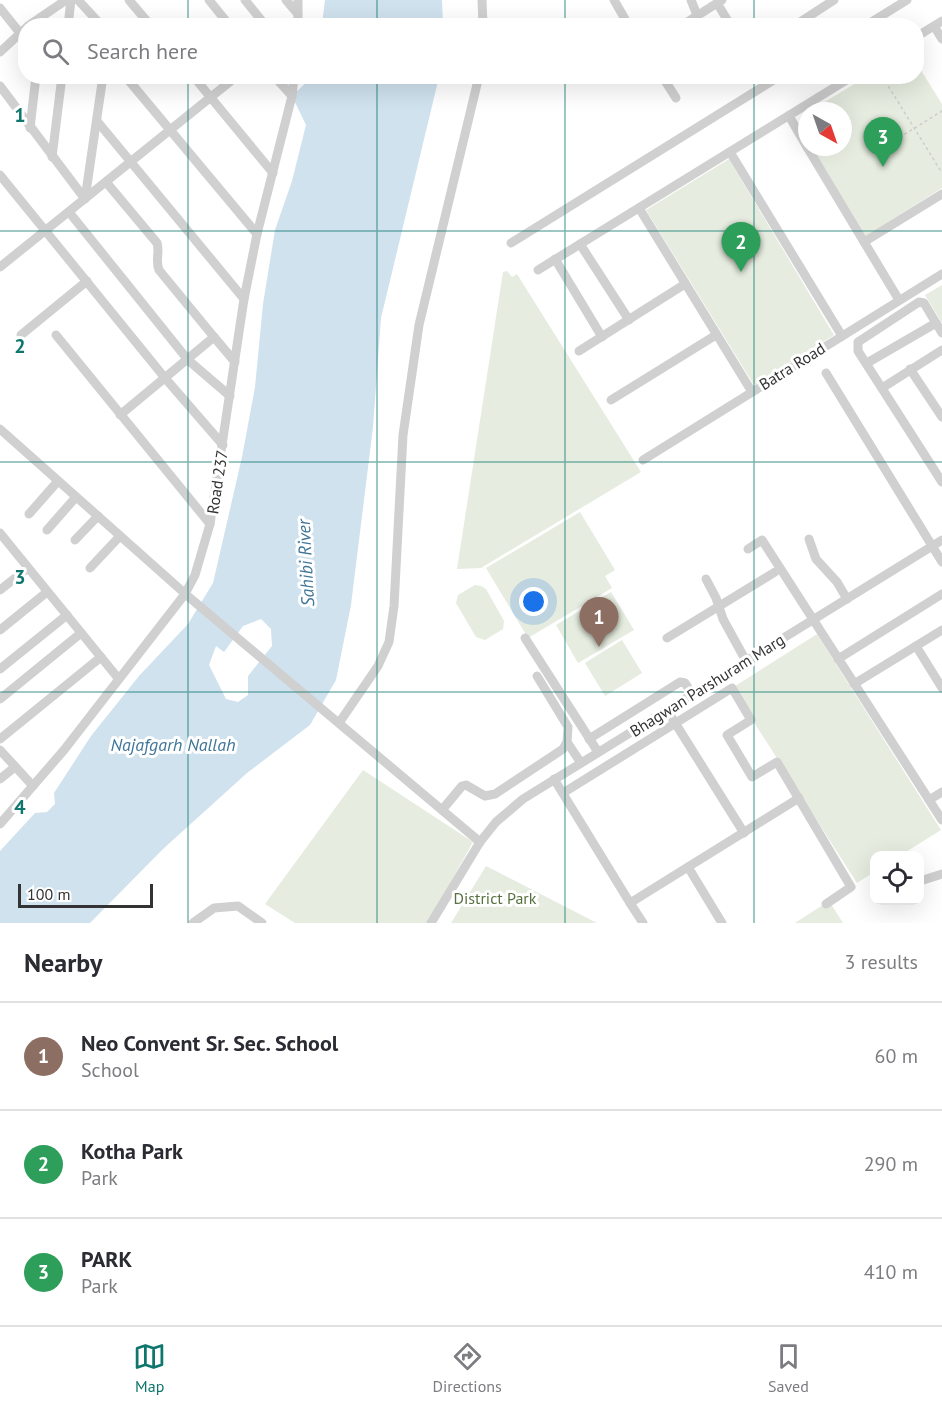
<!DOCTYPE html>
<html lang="en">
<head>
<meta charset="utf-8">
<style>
	body { margin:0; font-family:"PT Sans",sans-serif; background:#f2f2f3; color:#2b2b33 }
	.controls { position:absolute; right:18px; bottom:18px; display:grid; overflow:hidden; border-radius:12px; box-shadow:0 6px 24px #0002 }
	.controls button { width:54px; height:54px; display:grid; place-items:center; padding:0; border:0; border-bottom:2px solid #e1e1e2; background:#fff; color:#2b2b33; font:30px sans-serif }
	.compass { position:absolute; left:798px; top:102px; width:54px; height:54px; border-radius:50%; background:#fff; box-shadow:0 6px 24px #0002; rotate:140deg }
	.scale { position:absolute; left:18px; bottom:15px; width:135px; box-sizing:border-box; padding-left:6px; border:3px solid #333; border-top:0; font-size:16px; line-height:21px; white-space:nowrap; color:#333; -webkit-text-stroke:4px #fff; paint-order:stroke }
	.you { position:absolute; left:534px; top:602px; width:21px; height:21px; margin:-15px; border:4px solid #fff; border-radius:50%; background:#1a73e8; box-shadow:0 0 0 9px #1a73e833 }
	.badge { display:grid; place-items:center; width:39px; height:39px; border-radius:50%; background:#0f766e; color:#fff; font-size:20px; font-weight:700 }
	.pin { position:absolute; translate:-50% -50px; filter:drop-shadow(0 2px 3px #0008) }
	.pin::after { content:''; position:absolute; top:32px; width:21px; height:18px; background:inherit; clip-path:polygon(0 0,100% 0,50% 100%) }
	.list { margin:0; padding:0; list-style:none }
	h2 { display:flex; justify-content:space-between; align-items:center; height:78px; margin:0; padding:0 24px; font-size:26px }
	h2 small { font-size:20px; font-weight:400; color:#7c7c81 }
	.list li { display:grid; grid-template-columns:39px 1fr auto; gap:18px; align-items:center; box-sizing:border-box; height:108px; padding:0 24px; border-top:2px solid #e1e1e2 }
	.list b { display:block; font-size:22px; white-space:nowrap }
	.list p { margin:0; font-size:20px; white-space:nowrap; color:#7c7c81 }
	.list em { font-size:20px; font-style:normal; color:#7c7c81 }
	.icon { flex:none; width:33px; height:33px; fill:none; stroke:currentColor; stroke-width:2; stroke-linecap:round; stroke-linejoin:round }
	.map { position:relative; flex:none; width:942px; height:923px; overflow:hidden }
	.search { position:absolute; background:#fff; box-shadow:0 6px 24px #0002; left:18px; right:18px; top:18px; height:66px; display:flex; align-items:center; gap:15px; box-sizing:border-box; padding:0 21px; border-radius:24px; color:#7c7c81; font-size:22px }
	.sheet { height:402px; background:#fff }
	nav { display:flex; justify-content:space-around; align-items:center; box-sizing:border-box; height:84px; border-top:2px solid #e1e1e2; background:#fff; font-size:16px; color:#7c7c81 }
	nav a { display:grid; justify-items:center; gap:3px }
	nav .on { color:#0f766e }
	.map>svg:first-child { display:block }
	.green { fill:#e6ecdf }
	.water { fill:#cfe2ee; fill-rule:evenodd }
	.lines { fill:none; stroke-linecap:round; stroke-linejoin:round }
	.path { stroke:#cdcdcd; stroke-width:1.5; stroke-dasharray:3 3; stroke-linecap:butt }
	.minor { stroke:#d0d0d0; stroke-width:9 }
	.grid { fill:none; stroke:#0f766e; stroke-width:1.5; stroke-opacity:0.55 }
	.labels { text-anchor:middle; stroke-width:6; stroke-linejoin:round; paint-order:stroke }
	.street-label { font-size:16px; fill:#333; stroke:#fff }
	.park-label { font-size:16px; fill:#56703f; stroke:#fff }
	.water-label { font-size:18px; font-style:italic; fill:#3f7597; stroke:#fff }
	.grid-label { font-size:20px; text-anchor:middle; font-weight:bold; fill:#0f766e; stroke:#fff; stroke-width:6; stroke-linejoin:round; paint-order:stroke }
</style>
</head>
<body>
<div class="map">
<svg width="942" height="923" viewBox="0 0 942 923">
	<rect width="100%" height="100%" fill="#fff"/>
	<g class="green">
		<polygon points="917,64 942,104 942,188 866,236 812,147 843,147 843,111 810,111 866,77 916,76"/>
		<polygon points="729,159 834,335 754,385 646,210"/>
		<polygon points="507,271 512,277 517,274 641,472 481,568 457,569 503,272"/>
		<polygon points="942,285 942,323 925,295"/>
		<polygon points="580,512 615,570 605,576 612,588 528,638 486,568"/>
		<polygon points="475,585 481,586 486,589 504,621 503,629 485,640 476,637 456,603 458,595"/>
		<polygon points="611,592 634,630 578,663 556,625"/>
		<polygon points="817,634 941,830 901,855 874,856 874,872 857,883 732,688"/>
		<polygon points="622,640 642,673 605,696 585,663"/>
		<polygon points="363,770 473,842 428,923 295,923 265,904"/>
		<polygon points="486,866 597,923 451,923"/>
		<polygon points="829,901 843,923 795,923"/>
	</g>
	<g class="water">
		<polygon points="325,0 442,0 443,25 322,25"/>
		<path d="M 312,77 L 439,77 L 381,318 L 373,427 L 351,605 L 336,680 L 310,725 L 247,773 L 163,849 L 90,923 L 0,923 L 0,851 L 35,813 L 47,812 L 55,804 L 54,793 L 91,736 L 139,676 L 188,624 L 213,583 L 242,457 L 255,387 L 263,304 L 275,230 L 292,181 L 306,125 L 292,96 ZM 261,619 L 271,629 L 272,646 L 248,676 L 248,695 L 238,702 L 226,699 L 209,665 L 216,646 L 224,652 L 243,626 Z"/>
	</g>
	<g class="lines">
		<g class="path">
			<polyline points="882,76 942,173"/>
			<polyline points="889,144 942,111"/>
		</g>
		<g class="minor">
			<polyline points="78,0 102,26"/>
			<polyline points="129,0 151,26"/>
			<polyline points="209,0 230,26"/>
			<polyline points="245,0 266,26"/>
			<polyline points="286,0 298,14"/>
			<polyline points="298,0 298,26"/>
			<polyline points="482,0 483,26"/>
			<polyline points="614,0 629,26"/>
			<polyline points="691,0 697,15"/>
			<polyline points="717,3 731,26"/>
			<polyline points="0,8 20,33"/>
			<polyline points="28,26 66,0"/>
			<polyline points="68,26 71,0"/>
			<polyline points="681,26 722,0"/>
			<polyline points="794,26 834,0"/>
			<polyline points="865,26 907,0"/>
			<polyline points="934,26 942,39"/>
			<polyline points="916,37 942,21"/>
			<polyline points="0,52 26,28"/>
			<polyline points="125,76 257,234"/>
			<polyline points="193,76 273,173"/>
			<polyline points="274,76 292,96"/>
			<polyline points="662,76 676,98"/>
			<polyline points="762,76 763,77"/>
			<polyline points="0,86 85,199 103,76"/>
			<polyline points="789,116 807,147"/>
			<polyline points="97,121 244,299"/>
			<polyline points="30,128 36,76"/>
			<polyline points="807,147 899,300"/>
			<polyline points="730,152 842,336"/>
			<polyline points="52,157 62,76"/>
			<polyline points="0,175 165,378 223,445"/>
			<path d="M 106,182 L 157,243 C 160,252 155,260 159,270 L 214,337"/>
			<polyline points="639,208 752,392"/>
			<polyline points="69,212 188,360 230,396"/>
			<polyline points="864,242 942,194"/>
			<polyline points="511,243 780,76"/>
			<polyline points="580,244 629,320"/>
			<polyline points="555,259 602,337"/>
			<polyline points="0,267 237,76"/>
			<polyline points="538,270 853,76"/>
			<polyline points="942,333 924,303 919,302 858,342 858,351 942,482"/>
			<polyline points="21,335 87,281"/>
			<polyline points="56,335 210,524"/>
			<polyline points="579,351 685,284"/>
			<polyline points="867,363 936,323"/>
			<polyline points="910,369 942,417"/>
			<polyline points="826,373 942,562"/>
			<polyline points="882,388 942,350"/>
			<polyline points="611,400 716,335"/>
			<polyline points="120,415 214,337 235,362"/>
			<polyline points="0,429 190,598 480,842"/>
			<polyline points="643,460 942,274"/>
			<polyline points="29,514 58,481"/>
			<polyline points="47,530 76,497"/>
			<polyline points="0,533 118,678"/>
			<polyline points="809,539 816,559 837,582 847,599"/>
			<polyline points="75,540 98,516"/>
			<polyline points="748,549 762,540 942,820"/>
			<polyline points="90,568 120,536"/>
			<polyline points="706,579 716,598 723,619 746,661"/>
			<polyline points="0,590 28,568"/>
			<polyline points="0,630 47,592"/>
			<polyline points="525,638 598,752"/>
			<polyline points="667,638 775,572"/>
			<polyline points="916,646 942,688"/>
			<polyline points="838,659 942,594"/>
			<polyline points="0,669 67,615"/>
			<polyline points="854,684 942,630"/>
			<polyline points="0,699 81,633"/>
			<polyline points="667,710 744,833"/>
			<polyline points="339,723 378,666 389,642 394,606 403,435 419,325 479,76"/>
			<polyline points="0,739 101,657"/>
			<polyline points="589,739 680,682 685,683 692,694"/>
			<polyline points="567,742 581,763"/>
			<polyline points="0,750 33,786"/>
			<polyline points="0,779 15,767"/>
			<polyline points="554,779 630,903 799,798"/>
			<polyline points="563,793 732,688 751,720 727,735 752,777 777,762 851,887 826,904"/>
			<polyline points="929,800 942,792"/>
			<polyline points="442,810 462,786 466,785 485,796 495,794 563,749 567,742 568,727 537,676"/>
			<polyline points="0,824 64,750 185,594 195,575 210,524 244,299 257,234 292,96 294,76"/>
			<polyline points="688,867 722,923"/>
			<polyline points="920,881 942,874"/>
			<polyline points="630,903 643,923"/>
			<polyline points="193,923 214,908 238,906 262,923"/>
			<polyline points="431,923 480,842 496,822 523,799 942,540"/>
		</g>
	</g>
	<path class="grid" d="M 188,0 L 188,26M 377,0 L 377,26M 565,0 L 565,26M 754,0 L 754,26M 188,76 L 188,923M 377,76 L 377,923M 565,76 L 565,923M 754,76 L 754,923M 0,231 L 942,231M 0,462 L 942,462M 0,692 L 942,692"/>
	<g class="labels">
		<g class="street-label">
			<text transform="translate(792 366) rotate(-32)" y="6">Batra Road</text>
			<text transform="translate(217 482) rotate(-81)" y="6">Road 237</text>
			<text transform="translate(707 685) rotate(-32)" y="6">Bhagwan Parshuram Marg</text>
		</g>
		<g class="park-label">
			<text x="495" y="904">District Park</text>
		</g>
		<g class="water-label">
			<text transform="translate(306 563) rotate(-93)" y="6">Sahibi River</text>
			<text x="173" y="751">Najafgarh Nallah</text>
		</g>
	</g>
	<g class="grid-label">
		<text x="20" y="122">1</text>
		<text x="20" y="353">2</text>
		<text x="20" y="584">3</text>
		<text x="20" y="814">4</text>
	</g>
</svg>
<div class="controls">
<button><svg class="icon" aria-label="locate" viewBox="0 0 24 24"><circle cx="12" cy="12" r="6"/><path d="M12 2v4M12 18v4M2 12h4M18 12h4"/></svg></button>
</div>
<svg class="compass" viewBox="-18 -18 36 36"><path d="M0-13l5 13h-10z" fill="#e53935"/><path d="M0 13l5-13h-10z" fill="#7c7c81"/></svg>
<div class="scale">100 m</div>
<div class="you"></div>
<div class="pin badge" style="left:599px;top:647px;background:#8d6e63">1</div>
<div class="pin badge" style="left:741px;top:272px;background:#2e9e5b">2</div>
<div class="pin badge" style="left:883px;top:167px;background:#2e9e5b">3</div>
<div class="search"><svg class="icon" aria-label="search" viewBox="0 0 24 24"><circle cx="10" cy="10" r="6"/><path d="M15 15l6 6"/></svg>Search here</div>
</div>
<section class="sheet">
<h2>Nearby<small>3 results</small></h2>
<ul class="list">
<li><span class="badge" style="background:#8d6e63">1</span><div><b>Neo Convent Sr. Sec. School</b><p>School</p></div><em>60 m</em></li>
<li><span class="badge" style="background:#2e9e5b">2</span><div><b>Kotha Park</b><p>Park</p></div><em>290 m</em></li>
<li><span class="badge" style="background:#2e9e5b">3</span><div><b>PARK</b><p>Park</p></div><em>410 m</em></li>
</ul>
</section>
<nav>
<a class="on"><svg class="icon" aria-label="map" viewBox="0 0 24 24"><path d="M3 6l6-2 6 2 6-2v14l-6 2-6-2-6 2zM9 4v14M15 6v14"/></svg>Map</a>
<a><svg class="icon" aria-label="directions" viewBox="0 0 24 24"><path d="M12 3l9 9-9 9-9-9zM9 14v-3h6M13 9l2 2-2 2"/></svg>Directions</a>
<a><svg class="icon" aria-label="saved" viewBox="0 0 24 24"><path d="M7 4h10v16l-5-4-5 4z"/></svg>Saved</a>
</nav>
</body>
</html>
